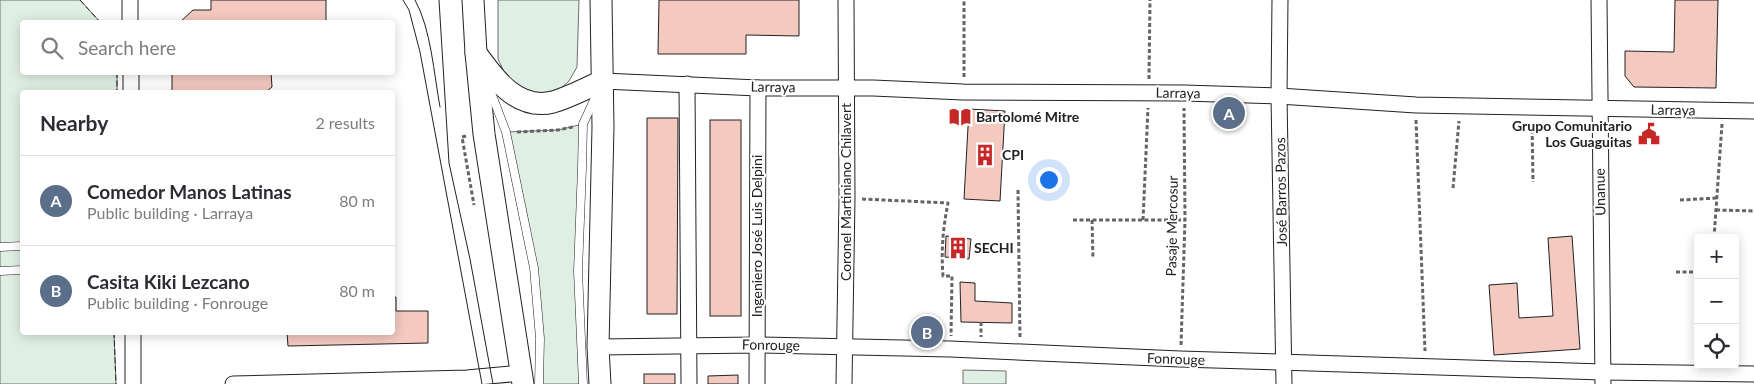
<!DOCTYPE html>
<html lang="en">
<head>
<meta charset="utf-8">
<style>
	body { margin:0; font-family:Lato,sans-serif; background:#f2f2f3; color:#2b2b33 }
	.controls { position:absolute; right:15px; bottom:15px; display:grid; overflow:hidden; border-radius:5px; box-shadow:0 2px 12px #0003 }
	.controls button { width:45px; height:45px; display:grid; place-items:center; padding:0; border:0; border-bottom:1px solid #e1e1e2; background:#fff; color:#2b2b33; font:25px sans-serif }
	.you { position:absolute; left:1048px; top:179px; width:18px; height:18px; margin:-12px; border:4px solid #fff; border-radius:50%; background:#1a73e8; box-shadow:0 0 0 8px #1a73e833 }
	.badge { display:grid; place-items:center; width:32px; height:32px; border-radius:50%; background:#c62828; color:#fff; font-size:16px; font-weight:700 }
	.pin { position:absolute; translate:-50% -50%; border:2px solid #fff; box-shadow:0 1px 5px #0006 }
	.list { margin:0; padding:0; list-style:none }
	h2 { display:flex; justify-content:space-between; align-items:center; height:65px; margin:0; padding:0 20px; font-size:21px }
	h2 small { font-size:16px; font-weight:400; color:#7c7c81 }
	.list li { display:grid; grid-template-columns:32px 1fr auto; gap:15px; align-items:center; box-sizing:border-box; height:90px; padding:0 20px; border-top:1px solid #e1e1e2 }
	.list b { display:block; font-size:19px; white-space:nowrap }
	.list p { margin:0; font-size:16px; white-space:nowrap; color:#7c7c81 }
	.list em { font-size:16px; font-style:normal; color:#7c7c81 }
	.icon { flex:none; width:28px; height:28px; fill:none; stroke:currentColor; stroke-width:2; stroke-linecap:round; stroke-linejoin:round }
	.map { position:relative; flex:none; width:1754px; height:384px; overflow:hidden }
	.search { position:absolute; background:#fff; box-shadow:0 2px 12px #0003; left:20px; top:20px; width:375px; height:55px; display:flex; align-items:center; gap:12px; box-sizing:border-box; padding:0 18px; border-radius:5px; color:#7c7c81; font-size:19px }
	.panel { position:absolute; background:#fff; box-shadow:0 2px 12px #0003; left:20px; top:90px; width:375px; height:245px; border-radius:5px }
	.map>svg:first-child { display:block }
	.green { fill:#e0efe3; stroke:#6f6f6f }
	.building { fill:#f3c9c0; stroke:#222 }
	.lines { fill:none; stroke-linecap:round; stroke-linejoin:round }
	.lane-casing { stroke:#222; stroke-width:9 }
	.street-casing { stroke:#222; stroke-width:17 }
	.secondary-casing { stroke:#222; stroke-width:23 }
	.path { stroke:#646464; stroke-width:3; stroke-dasharray:4 2.5; stroke-linecap:butt }
	.lane { stroke:#fff; stroke-width:8 }
	.street { stroke:#fff; stroke-width:15 }
	.secondary { stroke:#fff; stroke-width:21 }
	.tram { stroke:#222; stroke-width:1 }
	.fence { stroke:#222; stroke-width:1; stroke-dasharray:6 2.5; stroke-linecap:butt }
	.labels { text-anchor:middle; stroke-width:4; stroke-linejoin:round; paint-order:stroke }
	.street-label { font-size:14px; fill:#222; stroke:#fff }
	.poi-label { font-size:14px; font-weight:bold; fill:#222; stroke:#fff; text-anchor:start }
</style>
</head>
<body>
<div class="map">
<svg width="1754" height="384" viewBox="0 0 1754 384">
	<rect width="100%" height="100%" fill="#fff"/>
	<g class="green">
		<polygon points="0,0 80,0 100,22 22,22 22,72 117,73 117,92 22,92 22,332 114,333 116,384 0,384"/>
		<polygon points="498,0 579,0 577,67 569,81 558,91 547,95 519,90 505,74 498,59"/>
		<polygon points="583,124 578,271 583,384 539,384 534,268 506,132 558,130"/>
		<polygon points="963,370 1006,371 1006,384 963,384"/>
	</g>
	<g class="building">
		<polygon points="211,0 326,0 326,22 180,22 193,10 211,10"/>
		<polygon points="659,0 799,0 799,36 746,35 746,54 658,54"/>
		<polygon points="1675,0 1718,0 1716,88 1634,87 1625,76 1625,51 1674,52"/>
		<polygon points="172,72 271,72 272,87 266,92 172,92"/>
		<polygon points="969,109 1005,111 1000,201 964,199"/>
		<polygon points="647,118 678,118 677,314 647,314"/>
		<rect x="710" y="120" width="31" height="196"/>
		<polygon points="946,236 971,239 969,259 945,257"/>
		<polygon points="1572,236 1580,349 1494,355 1489,285 1517,283 1519,318 1553,316 1548,238"/>
		<polygon points="960,282 975,283 975,301 1012,303 1012,323 961,322"/>
		<polygon points="392,297 396,297 396,311 428,311 428,343 288,346 287,332 392,332"/>
		<rect x="644" y="374" width="31" height="10"/>
		<polygon points="738,375 738,384 708,384 708,376"/>
	</g>
	<g class="lines">
		<g class="lane-casing">
			<g id="lane">
				<polyline points="487,82 506,132 534,268 540,338 539,384"/>
				<polyline points="0,247 22,246"/>
				<polyline points="0,271 22,270"/>
				<polyline points="583,384 578,271 582,168 583,124 596,96"/>
			</g>
		</g>
		<g class="street-casing">
			<g id="street">
				<polyline points="130,0 130,22"/>
				<polyline points="1280,0 1279,96 1284,384"/>
				<polyline points="1599,0 1603,384"/>
				<polyline points="131,72 131,92"/>
				<polyline points="603,81 758,88 873,88 963,92 1184,93 1279,96 1416,105 1754,111"/>
				<polyline points="687,84 689,384"/>
				<polyline points="133,332 133,384"/>
				<polyline points="598,347 757,345 950,349 1180,359 1603,372 1754,374"/>
				<polyline points="233,384 467,378 522,373"/>
				<polyline points="757,384 758,88"/>
				<polyline points="844,384 847,198 846,0"/>
			</g>
		</g>
		<g class="secondary-casing">
			<g id="secondary">
				<polyline points="473,0 476,53 484,134 523,384"/>
				<path d="M 476,53 C 494,78 517,111 553,102 C 570,97 586,88 603,81"/>
				<polyline points="600,384 598,347 603,127 601,0"/>
			</g>
		</g>
		<g class="path">
			<polyline points="964,77 964,0"/>
			<polyline points="1149,79 1150,0"/>
			<polyline points="1416,120 1425,351"/>
			<polyline points="1532,123 1533,182"/>
			<polyline points="517,132 558,130 573,127"/>
			<polyline points="466,136 462,137 474,205"/>
			<polyline points="1453,188 1459,121"/>
			<polyline points="1018,190 1020,339"/>
			<path d="M 862,199 L 948,203 C 943,228 941,250 943,276 L 952,276 L 951,336"/>
			<polyline points="1680,200 1717,198"/>
			<polyline points="1716,210 1754,211"/>
			<polyline points="1073,220 1185,220"/>
			<polyline points="1092,220 1093,259"/>
			<polyline points="1143,220 1148,108"/>
			<polyline points="1714,238 1722,124"/>
			<polyline points="1676,272 1698,272"/>
			<polyline points="981,322 981,337"/>
			<polyline points="1181,345 1185,220 1184,108"/>
		</g>
		<use href="#lane" class="lane"/>
		<use href="#street" class="street"/>
		<use href="#secondary" class="secondary"/>
		<g class="tram">
			<polyline points="403,0 409,10 420,52 482,384"/>
			<path d="M 415,0 C 431,28 434,75 440,107"/>
			<polyline points="439,0 449,163 470,259 493,384"/>
		</g>
		<g class="fence">
			<polyline points="80,0 100,22"/>
			<polyline points="117,72 117,92"/>
			<polyline points="114,332 116,384"/>
		</g>
	</g>
	<defs>
		<g id="library-bare" transform="scale(1.725)"><path d="M-6-4Q-3-5.5-.7-3.5V5Q-3 3-6 4ZM6-4Q3-5.5 .7-3.5V5Q3 3 6 4Z" fill="#c62828" stroke="#fff" stroke-width="2.5" paint-order="stroke"/></g>
		<g id="civic-bare" transform="scale(1.725)"><path d="M-.6-6.5H3V-4.5H.6V-3L4-1V1h2V6H-6V1h2V-1L-.6-3ZM-1.2 2.5V6h2.4V2.5Z" fill="#c62828" stroke="#fff" stroke-width="2.5" paint-order="stroke"/></g>
		<g id="building-bare" transform="scale(1.725)"><path d="M-4-6H4V6H1V3H-1V6H-4ZM-2.5-4.3h1.7v1.8h-1.7ZM.8-4.3h1.7v1.8H.8ZM-2.5-1h1.7V.8h-1.7ZM.8-1h1.7V.8H.8Z" fill="#c62828" stroke="#fff" stroke-width="2.5" paint-order="stroke"/></g>
	</defs>
	<g fill-rule="evenodd">
		<use href="#library-bare" x="960" y="117"/>
		<use href="#civic-bare" x="1649" y="134"/>
		<use href="#building-bare" x="985" y="155"/>
		<use href="#building-bare" x="958" y="248"/>
	</g>
	<g class="labels">
		<g class="street-label">
			<text transform="translate(773 87) rotate(1)" y="5">Larraya</text>
			<text transform="translate(1178 93) rotate(1)" y="5">Larraya</text>
			<text transform="translate(1673 110) rotate(1)" y="5">Larraya</text>
			<text transform="translate(846 192) rotate(-90)" y="5">Coronel Martiniano Chilavert</text>
			<text transform="translate(1281 192) rotate(-91)" y="5">José Barros Pazos</text>
			<text transform="translate(1600 192) rotate(-91)" y="5">Unanue</text>
			<text transform="translate(1172 226) rotate(-89)" y="5">Pasaje Mercosur</text>
			<text transform="translate(757 236) rotate(-90)" y="5">Ingeniero José Luis Delpini</text>
			<text transform="translate(771 345) rotate(1)" y="5">Fonrouge</text>
			<text transform="translate(1176 359) rotate(2)" y="5">Fonrouge</text>
		</g>
		<g class="poi-label">
			<text x="976" y="122">Bartolomé Mitre</text>
			<text x="1632" y="131" text-anchor="end">Grupo Comunitario<tspan x="1632" dy="16">Los Guaguitas</tspan></text>
			<text x="1002" y="160">CPI</text>
			<text x="974" y="253">SECHI</text>
		</g>
	</g>
</svg>
<div class="controls">
<button>+</button>
<button>−</button>
<button><svg class="icon" aria-label="locate" viewBox="0 0 24 24"><circle cx="12" cy="12" r="6"/><path d="M12 2v4M12 18v4M2 12h4M18 12h4"/></svg></button>
</div>
<div class="you"></div>
<div class="pin badge" style="left:1229px;top:113px;background:#5c6f8a">A</div>
<div class="pin badge" style="left:927px;top:332px;background:#5c6f8a">B</div>
<div class="search"><svg class="icon" aria-label="search" viewBox="0 0 24 24"><circle cx="10" cy="10" r="6"/><path d="M15 15l6 6"/></svg>Search here</div>
<section class="panel">
<h2>Nearby<small>2 results</small></h2>
<ul class="list">
<li><span class="badge" style="background:#5c6f8a">A</span><div><b>Comedor Manos Latinas</b><p>Public building · Larraya</p></div><em>80 m</em></li>
<li><span class="badge" style="background:#5c6f8a">B</span><div><b>Casita Kiki Lezcano</b><p>Public building · Fonrouge</p></div><em>80 m</em></li>
</ul>
</section>
</div>
</body>
</html>
